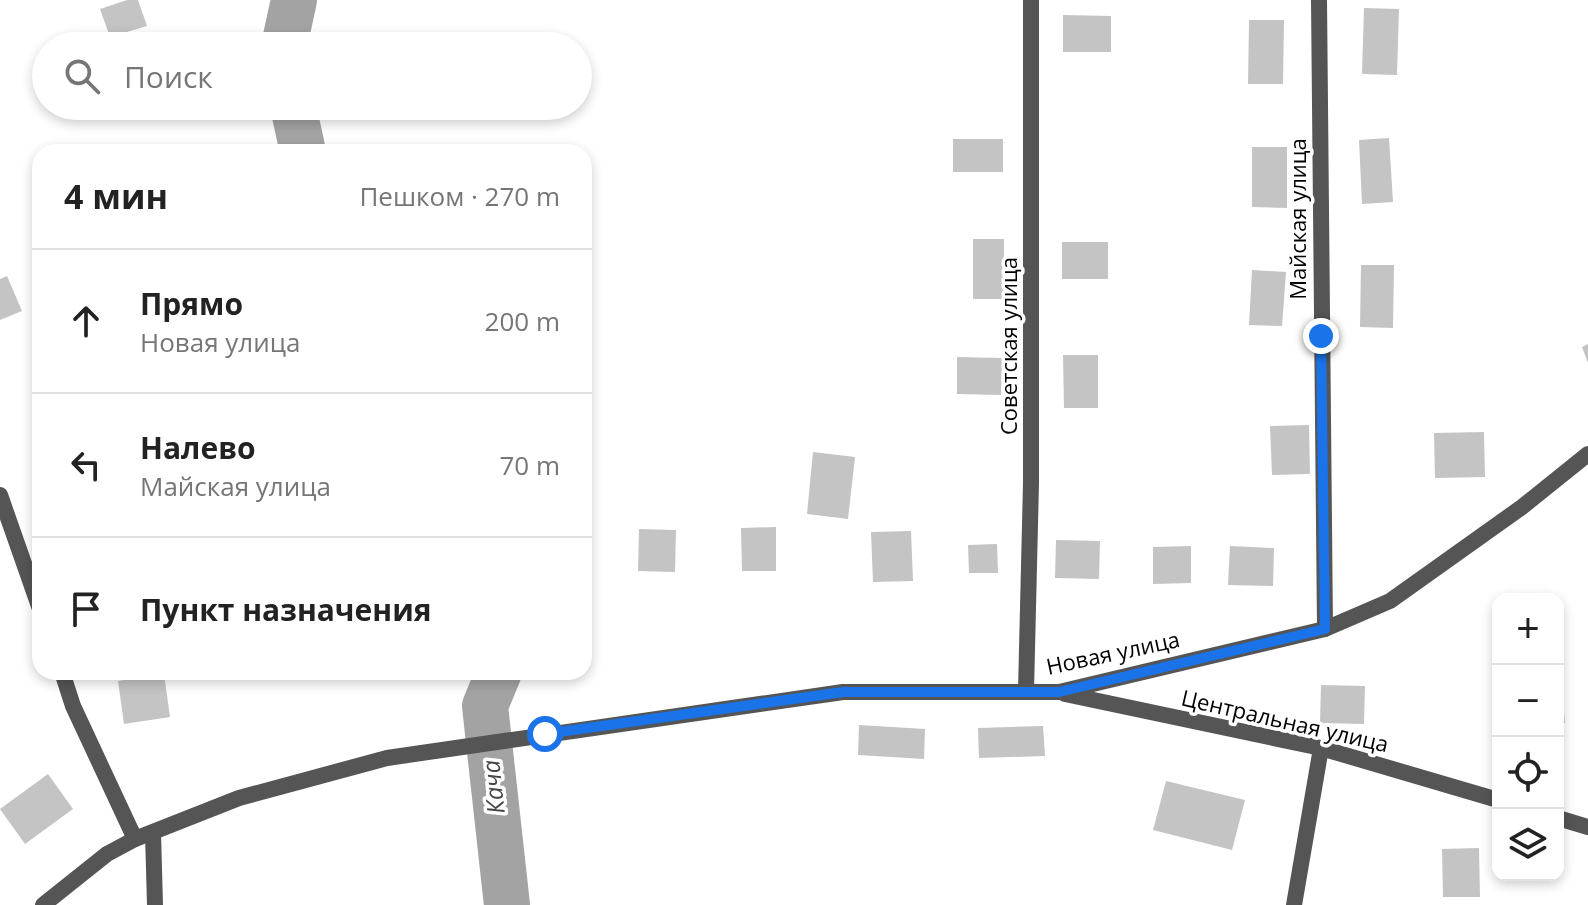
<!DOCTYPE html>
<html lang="ru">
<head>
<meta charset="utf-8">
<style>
	body { margin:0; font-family:"Open Sans",sans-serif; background:#f2f2f2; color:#222 }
	.controls { position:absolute; right:24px; bottom:24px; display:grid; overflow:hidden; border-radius:16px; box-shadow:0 4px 12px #0003 }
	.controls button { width:72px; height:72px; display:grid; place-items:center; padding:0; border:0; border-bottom:2px solid #e0e0e0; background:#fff; color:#222; font:40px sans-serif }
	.stop { position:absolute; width:24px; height:24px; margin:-18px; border:6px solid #1a73e8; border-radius:50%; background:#fff }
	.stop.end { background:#1a73e8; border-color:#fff; box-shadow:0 2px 8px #0008 }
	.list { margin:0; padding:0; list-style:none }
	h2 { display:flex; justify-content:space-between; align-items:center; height:104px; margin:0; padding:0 32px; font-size:34px }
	h2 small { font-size:26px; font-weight:400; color:#767676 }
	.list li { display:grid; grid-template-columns:52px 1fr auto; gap:24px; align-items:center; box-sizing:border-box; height:144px; padding:0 32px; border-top:2px solid #e0e0e0 }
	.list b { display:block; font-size:30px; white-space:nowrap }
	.list p { margin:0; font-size:26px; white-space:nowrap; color:#767676 }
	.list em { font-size:26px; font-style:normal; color:#767676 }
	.icon { flex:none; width:44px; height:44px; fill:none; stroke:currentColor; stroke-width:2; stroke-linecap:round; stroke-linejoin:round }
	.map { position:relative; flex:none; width:1588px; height:905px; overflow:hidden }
	.search { position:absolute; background:#fff; box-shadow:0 4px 12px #0003; left:32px; top:32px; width:560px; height:88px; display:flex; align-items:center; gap:20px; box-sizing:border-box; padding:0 28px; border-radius:44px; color:#767676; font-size:30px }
	.panel { position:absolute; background:#fff; box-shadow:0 4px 12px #0003; left:32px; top:144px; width:560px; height:536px; border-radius:24px }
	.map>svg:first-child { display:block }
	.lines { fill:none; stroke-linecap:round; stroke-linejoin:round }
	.river { stroke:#a3a3a3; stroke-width:46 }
	.building { fill:#c4c4c4 }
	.street { stroke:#555; stroke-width:16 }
	.route { stroke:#1a73e8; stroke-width:10 }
	.labels { text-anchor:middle; stroke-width:7; stroke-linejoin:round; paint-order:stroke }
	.street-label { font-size:22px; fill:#000; stroke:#fff }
	.water-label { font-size:24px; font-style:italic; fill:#444; stroke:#fff }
</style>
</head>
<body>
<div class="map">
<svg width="1588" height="905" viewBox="0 0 1588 905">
	<rect width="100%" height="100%" fill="#fff"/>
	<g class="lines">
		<g class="river">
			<polyline points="284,46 294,0"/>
			<polyline points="293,106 303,152"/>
			<polyline points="499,672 485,706 507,905"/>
		</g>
	</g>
	<g class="building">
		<polygon points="127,0 138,0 147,26 110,37 100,9"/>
		<polygon points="1364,8 1399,9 1397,75 1362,74"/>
		<polygon points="1063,15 1111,16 1111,52 1063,52"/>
		<polygon points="1249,20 1284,20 1283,84 1248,84"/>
		<polygon points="1389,138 1393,202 1362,204 1359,140"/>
		<rect x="953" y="139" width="50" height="33"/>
		<polygon points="1252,147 1287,147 1287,208 1252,207"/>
		<rect x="973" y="239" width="31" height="60"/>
		<rect x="1062" y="242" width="46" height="37"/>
		<polygon points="1361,265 1394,265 1393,328 1360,327"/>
		<polygon points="1252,270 1286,272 1282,326 1249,325"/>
		<polygon points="7,276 22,311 0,320 0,279"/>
		<polygon points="1588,344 1588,363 1582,347"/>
		<polygon points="1063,355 1098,355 1098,408 1064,408"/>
		<polygon points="957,357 1002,358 1001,395 957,394"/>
		<polygon points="1309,425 1310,474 1272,475 1270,426"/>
		<polygon points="1484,432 1485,477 1435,478 1434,433"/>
		<polygon points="813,452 855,457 848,519 807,514"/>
		<polygon points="776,527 776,571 742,571 741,528"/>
		<polygon points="639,529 676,530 675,572 638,571"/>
		<polygon points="911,531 913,581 873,582 871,532"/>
		<polygon points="1056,540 1100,541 1099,579 1055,578"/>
		<polygon points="997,544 998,573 969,573 968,545"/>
		<polygon points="1191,546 1191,583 1153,584 1153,547"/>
		<polygon points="1230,546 1274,548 1273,586 1228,585"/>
		<polygon points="164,674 170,717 124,724 118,681"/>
		<polygon points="1321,685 1365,686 1364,724 1320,723"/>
		<polygon points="1558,686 1562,686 1565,723 1558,724"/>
		<polygon points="859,725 925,729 924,759 858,755"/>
		<polygon points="1043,726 1045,756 979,758 978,728"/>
		<polygon points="48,774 73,809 25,844 0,809"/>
		<polygon points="1166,781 1245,800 1232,850 1153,830"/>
		<polygon points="1479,848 1480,897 1443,897 1442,849"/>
	</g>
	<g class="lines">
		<g class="street">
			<polyline points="1319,0 1325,629"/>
			<polyline points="0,495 40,609"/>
			<polyline points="62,672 73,706 135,839"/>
			<polyline points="1026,691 1031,483 1031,0"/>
			<polyline points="1065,694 1321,748 1498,800"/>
			<polyline points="1558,818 1588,827"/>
			<polyline points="153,833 155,905"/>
			<polyline points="43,905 107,854 135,839 239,798 387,758 843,692 1059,692 1325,629 1390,601 1522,507 1588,454"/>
			<polyline points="1294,905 1321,748"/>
		</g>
	</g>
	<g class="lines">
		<polyline class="route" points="545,734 843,692 1059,692 1325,629 1321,336"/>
	</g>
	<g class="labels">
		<g class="street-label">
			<text transform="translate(1298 219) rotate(-90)" y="8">Майская улица</text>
			<text transform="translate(1009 346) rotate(-90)" y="8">Советская улица</text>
			<text transform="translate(1113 653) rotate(-12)" y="8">Новая улица</text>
			<text transform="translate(1285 721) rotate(13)" y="8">Центральная улица</text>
		</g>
		<g class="water-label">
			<text transform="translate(494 787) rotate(-96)" y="8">Кача</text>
		</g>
	</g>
</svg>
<div class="controls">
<button>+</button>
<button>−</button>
<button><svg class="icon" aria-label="locate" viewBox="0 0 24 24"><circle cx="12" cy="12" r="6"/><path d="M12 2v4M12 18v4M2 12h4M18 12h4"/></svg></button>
<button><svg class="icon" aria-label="layers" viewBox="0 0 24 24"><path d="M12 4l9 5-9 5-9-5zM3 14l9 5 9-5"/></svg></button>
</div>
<div class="stop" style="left:545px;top:734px"></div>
<div class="stop end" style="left:1321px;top:336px"></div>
<div class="search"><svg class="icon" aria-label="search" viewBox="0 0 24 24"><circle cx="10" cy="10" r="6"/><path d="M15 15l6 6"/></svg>Поиск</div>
<section class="panel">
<h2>4 мин<small>Пешком · 270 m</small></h2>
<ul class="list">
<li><svg class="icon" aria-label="ahead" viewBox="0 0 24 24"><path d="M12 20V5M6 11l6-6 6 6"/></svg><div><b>Прямо</b><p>Новая улица</p></div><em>200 m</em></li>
<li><svg class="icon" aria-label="left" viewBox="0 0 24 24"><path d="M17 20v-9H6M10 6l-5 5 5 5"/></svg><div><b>Налево</b><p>Майская улица</p></div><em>70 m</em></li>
<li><svg class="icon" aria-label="arrive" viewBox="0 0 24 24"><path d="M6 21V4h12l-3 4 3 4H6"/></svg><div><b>Пункт назначения</b></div></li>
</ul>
</section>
</div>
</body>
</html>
